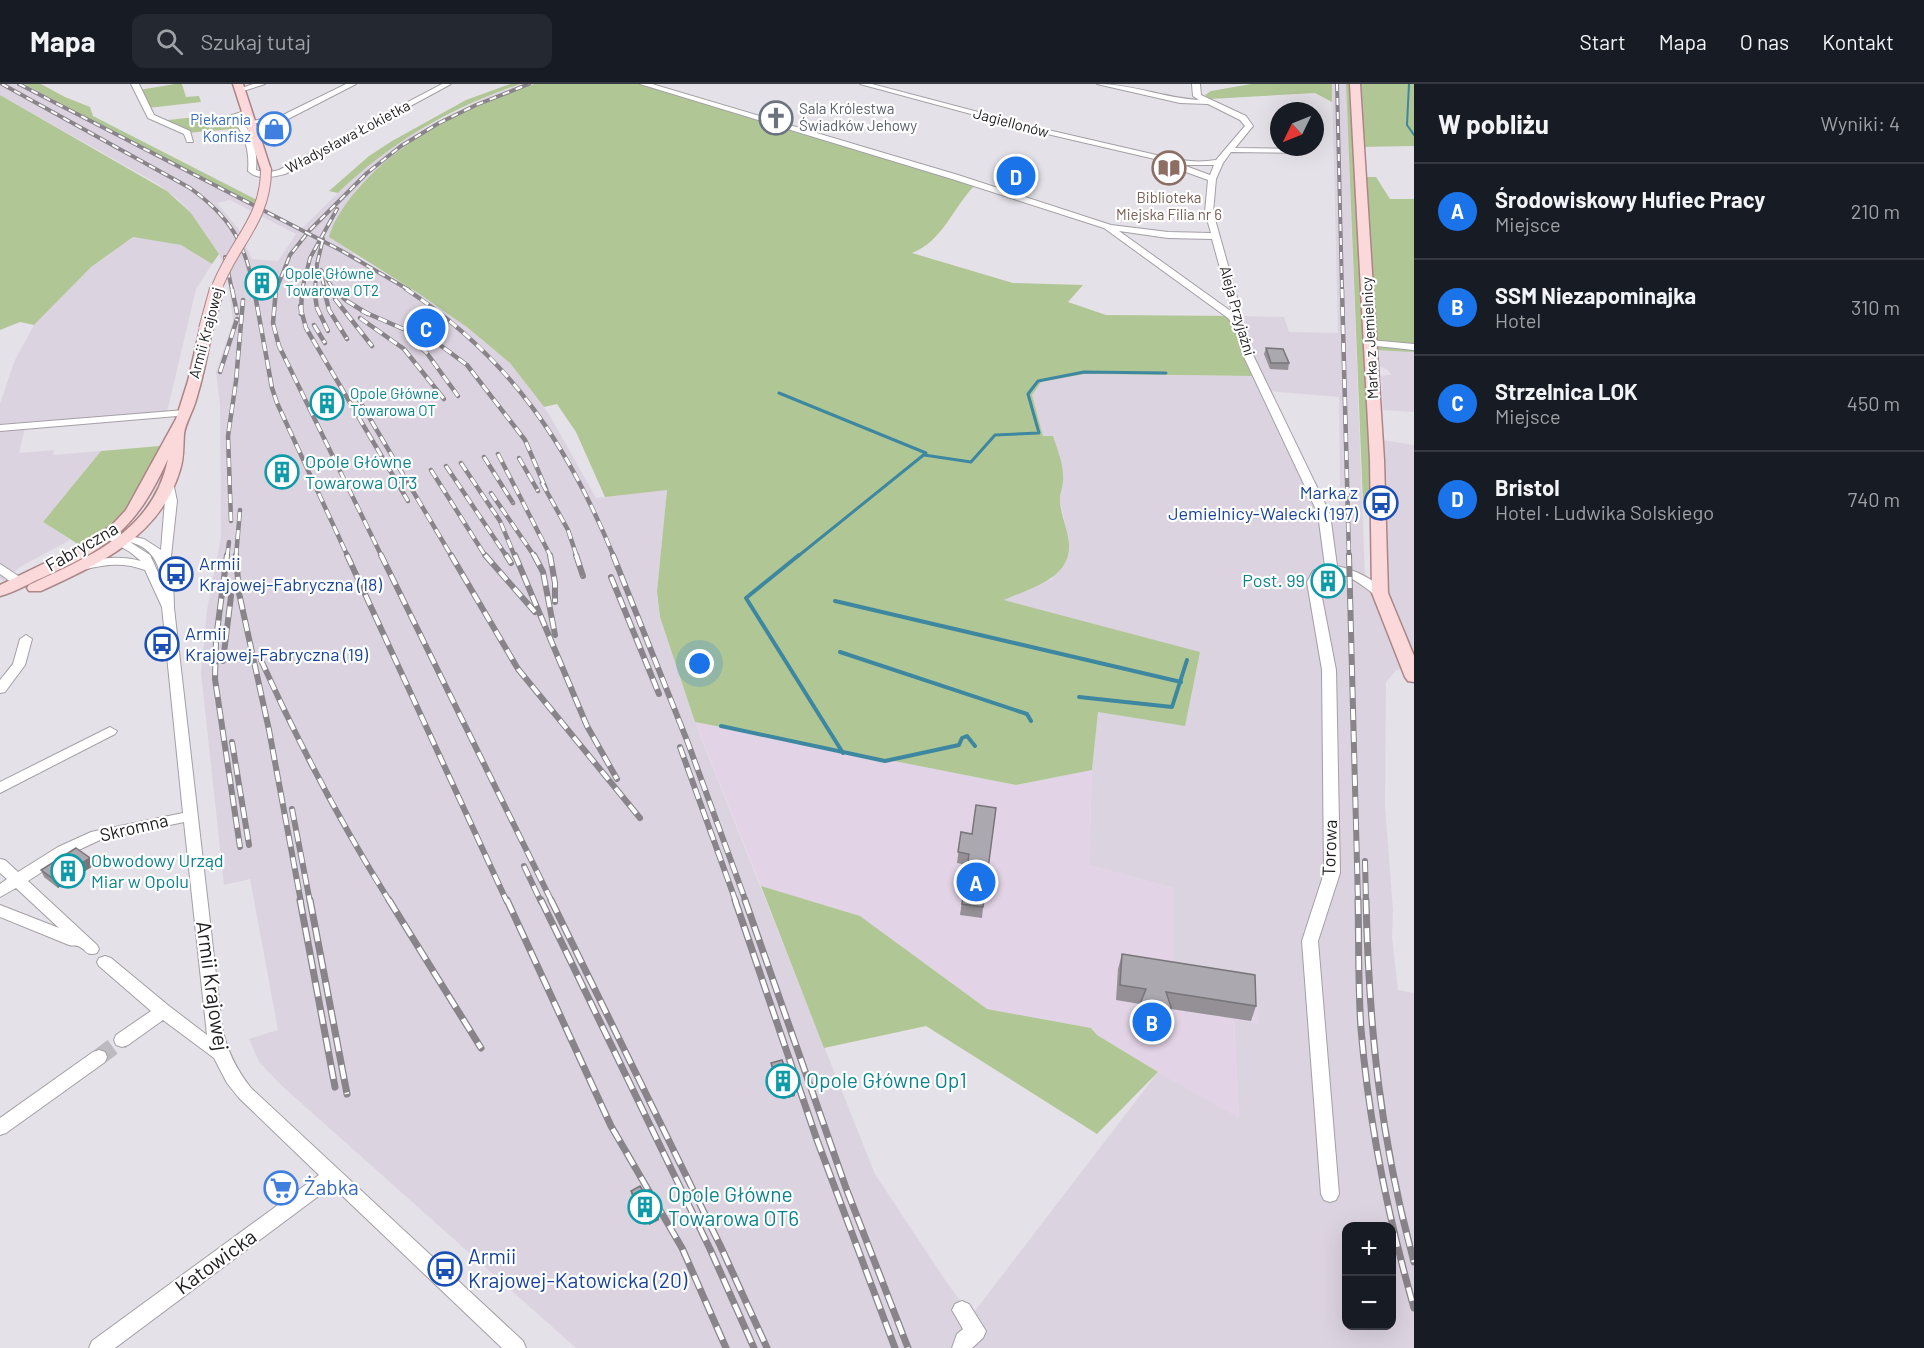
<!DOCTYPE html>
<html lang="pl">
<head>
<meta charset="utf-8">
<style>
	body { margin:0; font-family:Barlow,sans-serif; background:#242831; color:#f1f3f6 }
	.controls { position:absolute; right:18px; bottom:18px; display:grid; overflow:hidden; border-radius:12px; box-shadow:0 6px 24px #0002 }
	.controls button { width:54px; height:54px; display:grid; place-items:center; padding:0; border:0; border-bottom:2px solid #363941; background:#171b24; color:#f1f3f6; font:30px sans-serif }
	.compass { position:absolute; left:1270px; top:18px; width:54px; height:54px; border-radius:50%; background:#171b24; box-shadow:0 6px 24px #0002; rotate:227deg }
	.you { position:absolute; left:700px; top:580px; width:21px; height:21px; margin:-15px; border:4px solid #fff; border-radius:50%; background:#1a73e8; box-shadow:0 0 0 9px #1a73e833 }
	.badge { display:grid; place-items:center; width:39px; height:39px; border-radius:50%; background:#1a73e8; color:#fff; font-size:20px; font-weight:700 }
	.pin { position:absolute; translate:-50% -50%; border:3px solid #fff; box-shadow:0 2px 6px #0006 }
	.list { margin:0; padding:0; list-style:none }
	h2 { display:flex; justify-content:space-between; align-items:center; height:78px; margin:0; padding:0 24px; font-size:26px }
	h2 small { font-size:20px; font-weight:400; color:#9ea1a6 }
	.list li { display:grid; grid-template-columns:39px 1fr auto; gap:18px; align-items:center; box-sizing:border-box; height:96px; padding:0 24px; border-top:2px solid #363941 }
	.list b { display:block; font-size:22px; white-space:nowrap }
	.list p { margin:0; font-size:20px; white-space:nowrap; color:#9ea1a6 }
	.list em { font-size:20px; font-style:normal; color:#9ea1a6 }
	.icon { flex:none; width:33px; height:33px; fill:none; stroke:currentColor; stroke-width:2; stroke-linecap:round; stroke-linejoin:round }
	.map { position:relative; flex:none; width:1414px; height:1264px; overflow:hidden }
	header { display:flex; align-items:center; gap:36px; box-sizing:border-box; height:84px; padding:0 30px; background:#171b24; border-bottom:2px solid #363941 }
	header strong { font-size:28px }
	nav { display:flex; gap:33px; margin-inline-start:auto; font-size:21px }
	.search { width:420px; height:54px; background:#242831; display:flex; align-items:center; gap:15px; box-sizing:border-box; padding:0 21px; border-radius:12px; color:#9ea1a6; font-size:22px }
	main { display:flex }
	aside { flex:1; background:#171b24 }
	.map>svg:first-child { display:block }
	.built { fill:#dcd3e0; fill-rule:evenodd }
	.education { fill:#e3d3e6 }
	.green { fill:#b0c795 }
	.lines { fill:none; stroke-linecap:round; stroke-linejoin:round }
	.stream-far2 { stroke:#3e87a0; stroke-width:2 }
	.stream-far1 { stroke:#3e87a0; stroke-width:3 }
	.stream { stroke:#3e87a0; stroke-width:4 }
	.minor-tunnel { stroke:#bdbac0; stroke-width:17; stroke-dasharray:17 9; stroke-linecap:butt }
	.minor-casing { stroke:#a39fa5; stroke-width:2 }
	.major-casing { stroke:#ac8587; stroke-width:3 }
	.minor { fill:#fff; fill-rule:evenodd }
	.major { fill:#fbd8d9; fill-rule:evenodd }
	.rail-far3-casing { stroke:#88848a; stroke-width:4 }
	.rail-far2-casing { stroke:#88848a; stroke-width:4.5 }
	.rail-far1-casing { stroke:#88848a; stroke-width:6 }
	.rail-casing { stroke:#88848a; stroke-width:7 }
	.rail-far3 { stroke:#fff; stroke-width:2; stroke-dasharray:7; stroke-linecap:butt }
	.rail-far2 { stroke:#fff; stroke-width:3; stroke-dasharray:9; stroke-linecap:butt }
	.rail-far1 { stroke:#fff; stroke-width:4; stroke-dasharray:11; stroke-linecap:butt }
	.rail { stroke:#fff; stroke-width:4.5; stroke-dasharray:14; stroke-linecap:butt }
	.major-bridge-far1-casing { stroke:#ac8587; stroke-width:12; stroke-linecap:butt }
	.major-bridge-casing { stroke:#ac8587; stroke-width:16; stroke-linecap:butt }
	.major-bridge-far1 { stroke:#fbd8d9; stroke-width:10 }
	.major-bridge { stroke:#fbd8d9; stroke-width:14 }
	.wall { fill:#949096 }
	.shaded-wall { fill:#78767a }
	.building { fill:#aca8af; stroke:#78767a; stroke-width:1.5 }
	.labels { text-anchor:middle; stroke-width:4.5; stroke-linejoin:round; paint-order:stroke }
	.far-worship-label { font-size:15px; fill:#5b616d; stroke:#fff; text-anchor:start }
	.far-shop-label { font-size:15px; fill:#366cbe; stroke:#fff; text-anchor:end }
	.far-street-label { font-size:15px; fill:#1e1c1f; stroke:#fff }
	.far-education-label { font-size:15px; fill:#785e54; stroke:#fff }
	.far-culture-label { font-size:15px; fill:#0d838f; stroke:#fff; text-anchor:start }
	.culture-label { font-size:18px; fill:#0d838f; stroke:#fff; text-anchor:start }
	.transit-label { font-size:18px; fill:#164399; stroke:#fff; text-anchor:start }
	.street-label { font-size:18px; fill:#1e1c1f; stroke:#fff }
	.near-street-label { font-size:21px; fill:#1e1c1f; stroke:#fff }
	.near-culture-label { font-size:21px; fill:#0d838f; stroke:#fff; text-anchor:start }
	.near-shop-label { font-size:21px; fill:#366cbe; stroke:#fff; text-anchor:start }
	.near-transit-label { font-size:21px; fill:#164399; stroke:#fff; text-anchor:start }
</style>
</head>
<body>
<header>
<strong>Mapa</strong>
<div class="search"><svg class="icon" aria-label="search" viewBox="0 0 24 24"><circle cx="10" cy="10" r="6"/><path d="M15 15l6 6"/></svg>Szukaj tutaj</div>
<nav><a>Start</a><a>Mapa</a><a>O nas</a><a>Kontakt</a></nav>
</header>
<main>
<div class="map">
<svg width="1414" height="1264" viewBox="0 0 1414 1264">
	<rect width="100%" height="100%" fill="#e5e1e8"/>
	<g class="built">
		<path d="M 0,0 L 24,0 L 302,144 L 368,80 L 405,54 L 484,14 L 520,0 L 534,0 L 461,30 L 416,55 L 382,80 L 360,101 L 342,126 L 354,171 L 421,211 L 468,244 L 510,279 L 549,330 L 596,414 L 667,405 L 657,507 L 660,533 L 699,649 L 875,1090 L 943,1193 L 971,1232 L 1158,988 L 1239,1033 L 1234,935 L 1258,939 L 1256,907 L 1173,883 L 1173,804 L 1089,781 L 1092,686 L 1098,628 L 1200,569 L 1004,516 L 1052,495 L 1069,459 L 1060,416 L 1063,396 L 1043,352 L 1031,311 L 1041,298 L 1085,290 L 1232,292 L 1237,232 L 1284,233 L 1289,248 L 1338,249 L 1332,0 L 1346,0 L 1365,493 L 1375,503 L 1376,355 L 1414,361 L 1414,593 L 1409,584 L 1396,586 L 1386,598 L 1385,722 L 1393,826 L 1392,853 L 1398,906 L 1414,909 L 1414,1264 L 576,1264 L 281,1001 L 259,978 L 249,955 L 278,946 L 250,795 L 224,801 L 201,589 L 207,526 L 221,453 L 220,321 L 216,288 L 233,237 L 228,195 L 219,170 L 191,129 L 179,116 L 158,100 L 0,11 ZM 230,116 L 296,150 L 278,177 L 252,175 L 238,144 L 217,119 ZM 1266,307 L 1339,313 L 1340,400 L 1338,431 L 1324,430 ZM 1346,1142 L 1392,1142 L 1392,1242 L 1346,1242 Z"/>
		<polygon points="133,153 181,161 212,180 196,205 167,328 0,340 0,320 14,278 34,241 91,182"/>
		<polygon points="1380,267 1414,267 1414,328 1383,326 1381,292 1391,291 1388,286 1379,282"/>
		<polygon points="25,344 19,369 54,366 53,371 101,367 43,438 70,456 20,483 3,497 0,495 0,346"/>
	</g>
	<polygon class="education" points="695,638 1016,701 1092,686 1089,781 1173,804 1173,883 1255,897 1258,940 1234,935 1239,1034 1158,988 1097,951 1091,944 987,925 860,832 761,802"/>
	<g class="green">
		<polygon points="24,0 41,0 65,13 90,23 93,32 261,118 251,119"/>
		<polygon points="175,0 182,0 186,13 199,12 201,18 148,24 139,6"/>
		<path d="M 510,0 L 520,0 C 449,25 392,57 338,109 L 329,107 L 369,72 L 392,57 L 466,16 Z"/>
		<path d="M 534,0 L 644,0 L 976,100 C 953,123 943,157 912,169 L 1013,199 L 1083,201 L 1068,218 L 1106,231 L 1237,232 L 1258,292 L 1085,290 L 1041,298 L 1032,311 L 1043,352 L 1053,352 C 1058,367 1064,381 1063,397 C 1063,403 1060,409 1060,415 C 1060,430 1068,445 1069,460 C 1071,495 1030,504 1004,516 L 1200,568 L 1185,642 L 1098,628 L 1092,686 L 1016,701 L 695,638 L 660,533 L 657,507 L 667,406 L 605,413 L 576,348 L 557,320 L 544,323 L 510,279 L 468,244 L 421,211 L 329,153 C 333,138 342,125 351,113 C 396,55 467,24 534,0 Z"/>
		<polygon points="1251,0 1332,0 1332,18 1315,9 1210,15 1205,11 1211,7"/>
		<polygon points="1346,0 1414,0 1414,62 1359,63 1362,93 1376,93 1390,115 1414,115 1414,268 1371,266 1379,421 1363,419"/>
		<polygon points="0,11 167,107 191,129 219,170 212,180 181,161 133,153 91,183 34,241 20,238 0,246"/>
		<polygon points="205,32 209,44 242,40 243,44 187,49 159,37"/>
		<polygon points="160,362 133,420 111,442 81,462 43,438 101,367"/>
		<polygon points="761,802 860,832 987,925 1091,944 1097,951 1158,988 1097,1050 926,942 824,964"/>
	</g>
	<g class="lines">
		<polyline class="stream-far2" points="1409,0 1407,41 1414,51"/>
		<g class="stream-far1">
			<polyline points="779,309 926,369 797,473"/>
			<polyline points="924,371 971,378 995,351 1039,349 1028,310 1038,297 1084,288 1166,289"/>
		</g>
		<g class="stream">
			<polyline points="799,471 746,514 843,669"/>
			<polyline points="835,517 1181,598"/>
			<polyline points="840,568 1027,630 1031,637"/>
			<polyline points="1079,613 1172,623 1187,576"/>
			<polyline points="721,642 885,677 959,661 962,654 967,652 975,662"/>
		</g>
		<polyline class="minor-tunnel" points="99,973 122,956"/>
		<g class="minor-casing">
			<g id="minor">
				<polygon points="131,0 139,0 154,31 190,47 193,58 187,58 184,50 148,34"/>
				<polygon points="253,0 265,0 240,8 236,6"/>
				<polygon points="346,0 356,0 288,35 251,40 247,38 283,31"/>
				<path d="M 442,0 L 451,0 L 285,90 C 272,93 259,97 248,87 C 250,65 244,47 229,32 L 251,25 L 251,29 L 238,33 C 252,47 258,67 256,86 L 266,89 L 279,86 Z"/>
				<path d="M 640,0 L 652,0 L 958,91 L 1111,141 L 1168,148 L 1211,149 L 1205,128 L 1208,96 L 1172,83 L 1172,79 L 1030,46 L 860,0 L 872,0 L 1035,43 L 1165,73 C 1182,77 1199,79 1216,76 L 1245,42 L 1240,36 L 1208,20 L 1180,19 L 1097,0 C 1132,0 1164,14 1199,16 L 1193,12 L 1192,0 L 1200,0 L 1201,11 L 1246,32 L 1253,42 L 1235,64 L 1306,65 L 1310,67 L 1306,69 L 1231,68 L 1223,79 L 1216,95 L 1213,128 L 1253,271 L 1330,430 L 1337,482 C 1355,486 1374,495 1386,509 L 1380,513 L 1376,512 C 1363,501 1339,482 1322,491 L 1319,498 L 1336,586 L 1340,789 L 1318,857 L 1339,1110 L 1336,1116 L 1330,1118 L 1324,1116 L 1321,1110 L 1302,857 L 1324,789 L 1322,586 L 1307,498 L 1313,487 L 1325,482 L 1318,430 L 1243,271 L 1236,245 L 1228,234 L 1104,144 L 952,95 ZM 1183,81 L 1214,81 L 1210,91 ZM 1119,147 L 1168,154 L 1212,155 L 1232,228 Z"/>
				<polygon points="1370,256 1414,260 1414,266 1367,261 1367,257"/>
				<polygon points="185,326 189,327 189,331 0,347 0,341"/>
				<path d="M 168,400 L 174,403 L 177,417 L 170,481 L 173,491 L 174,524 L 222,943 C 227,967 236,985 251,1004 L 523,1257 L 526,1264 L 502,1264 L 332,1102 L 115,1264 L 89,1264 L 92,1257 L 319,1091 L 239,1014 L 227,999 L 214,974 L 163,936 L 128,961 L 122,963 L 116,961 L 114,956 L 116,951 L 151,927 L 99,882 L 97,878 L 99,874 L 105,872 L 111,874 L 169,922 L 207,951 L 184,738 L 100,756 L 68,771 L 28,797 L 97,861 L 99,865 L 97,869 C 86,873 86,865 78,862 C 75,861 72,862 69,861 L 0,833 L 0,821 L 59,844 L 16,804 L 0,813 L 0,800 L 7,795 L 0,789 L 0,775 L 5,776 L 18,788 L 58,763 L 91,748 L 183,729 L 162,523 L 145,486 C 124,478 105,480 83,486 L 77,482 L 79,479 C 100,474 119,471 141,477 L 130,468 L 104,453 L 102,451 L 104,449 L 108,448 L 144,455 L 161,466 L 165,417 L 162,403 ZM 130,458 C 149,463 158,475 161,495 L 150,471 Z"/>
				<polygon points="0,480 23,495 25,498 23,501 15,501 0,490"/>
				<polygon points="26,551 32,555 25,581 5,608 0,609 0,596 13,580 20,555"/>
				<polygon points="110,643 117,647 115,650 0,709 0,698"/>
				<polygon points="99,966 105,968 107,973 105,978 6,1049 0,1051 0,1034 93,968"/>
				<polygon points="962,1217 969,1220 986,1247 983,1254 972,1264 952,1264 957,1250 963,1245 952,1226 955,1220"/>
			</g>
		</g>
		<g class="major-casing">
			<g id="major">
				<polygon points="233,0 243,0 271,86 270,88 262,88 261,86"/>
				<polygon points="1350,0 1360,0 1384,376 1388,509 1414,572 1414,598 1408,597 1405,593 1372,509 1370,376"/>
				<path d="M 206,241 L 212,245 C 208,269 203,293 196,316 C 193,327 185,340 184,350 C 183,363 184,374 180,386 C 160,453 99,480 41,507 L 29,507 L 27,504 L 29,501 C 90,472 153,448 168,375 C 136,444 114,460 46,492 C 31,498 16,508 0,512 L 0,501 L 84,460 L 112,441 L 126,426 L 176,335 L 188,297 L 200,245 Z"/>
			</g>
		</g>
		<use href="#minor" class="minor"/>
		<use href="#major" class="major"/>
		<g class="rail-far3-casing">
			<g id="rail-far3">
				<path d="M 2,0 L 190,104 C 230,133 245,158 254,206"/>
				<polyline points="19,0 342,167 409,206"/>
				<polyline points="1337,0 1342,206"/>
				<polyline points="225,173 232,206"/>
				<polyline points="321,186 334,206"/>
				<polyline points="322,194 325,206"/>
				<polyline points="276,206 290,171 309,147 367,89 401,62 439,39 476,21 529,0"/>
				<polyline points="302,206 310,174 337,125"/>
				<polyline points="315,206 317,180 323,155"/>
			</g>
		</g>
		<g class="rail-far2-casing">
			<g id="rail-far2">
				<polyline points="232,205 237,229"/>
				<polyline points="254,205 272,304 277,319 348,473"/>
				<polyline points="276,205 273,239 279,262 382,473"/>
				<polyline points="314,205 317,224 328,247"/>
				<polyline points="324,205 329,226 347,255"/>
				<polyline points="333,205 347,217 368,230"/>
				<path d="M 406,205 C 510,274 567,359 614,473"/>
				<polyline points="1342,205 1349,473"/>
				<polyline points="335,215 372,262"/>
				<polyline points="300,222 306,244 408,417"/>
				<polyline points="362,227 440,261 467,281 525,356 546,405"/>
				<polyline points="301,230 302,205"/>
				<polyline points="360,234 404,265 444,315"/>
				<polyline points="314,241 325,259"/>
				<polyline points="407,252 426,268 458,312"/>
				<polyline points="220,288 237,235"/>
				<polyline points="353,306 452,473"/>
				<polyline points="498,370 551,473"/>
				<polyline points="484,373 513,419"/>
				<polyline points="519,374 538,407"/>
				<polyline points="461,379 500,437 515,473"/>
				<polyline points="446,382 507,473"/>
				<polyline points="431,386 486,473"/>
				<polyline points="542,399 568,446 577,473"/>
				<polyline points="491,409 535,473"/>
				<polyline points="231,437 228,352 236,297 243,216"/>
				<polyline points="227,473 229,458"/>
				<polyline points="236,473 240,426"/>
			</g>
		</g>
		<g class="rail-far1-casing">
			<g id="rail-far1">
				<polyline points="227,471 216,555 215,595 240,763"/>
				<polyline points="236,471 239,509 269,646 301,818"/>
				<polyline points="347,471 507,818"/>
				<polyline points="381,471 552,818"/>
				<polyline points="451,471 518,585 640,734"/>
				<polyline points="485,471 535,528"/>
				<polyline points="506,471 511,479"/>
				<polyline points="515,471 587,642 617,695"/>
				<polyline points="534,471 543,488 555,551"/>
				<polyline points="550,471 555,499 555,518"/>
				<polyline points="576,471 583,492"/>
				<polyline points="613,471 688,659 746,818"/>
				<polyline points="1349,471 1358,818"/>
				<polyline points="611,493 659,610"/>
				<path d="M 261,576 C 297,656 343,743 390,818"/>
				<polyline points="223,577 231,512"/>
				<polyline points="232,658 249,761"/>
				<polyline points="680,663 736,818"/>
				<polyline points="292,725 310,818"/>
				<polyline points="1365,777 1366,818"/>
				<polyline points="524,782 541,818"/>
			</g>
		</g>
		<g class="rail-casing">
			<g id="rail">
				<polyline points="300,816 335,1003"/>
				<polyline points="310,816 347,1010"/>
				<polyline points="389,816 481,964"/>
				<polyline points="507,816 611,1042 682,1164 726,1264"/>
				<polyline points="541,816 710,1165 754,1264"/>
				<polyline points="551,816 720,1161 767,1264"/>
				<polyline points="735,816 817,1056 895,1264"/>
				<polyline points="745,816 846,1104 908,1264"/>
				<path d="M 1358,816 C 1359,859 1358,902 1361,945 C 1369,1040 1388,1133 1414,1224"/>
				<path d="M 1366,816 C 1369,944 1380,1054 1414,1178"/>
			</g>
		</g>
		<use href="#rail-far3" class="rail-far3"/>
		<use href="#rail-far2" class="rail-far2"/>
		<use href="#rail-far1" class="rail-far1"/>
		<use href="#rail" class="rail"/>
		<g class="major-bridge-far1-casing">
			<path id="major-bridge-far1" d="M 216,206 C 231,162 266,137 266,86"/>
		</g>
		<g class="major-bridge-casing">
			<polyline id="major-bridge" points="206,245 217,205"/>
		</g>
		<use href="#major-bridge-far1" class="major-bridge-far1"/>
		<use href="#major-bridge" class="major-bridge"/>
	</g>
	<g class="wall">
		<polygon points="1266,264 1289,279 1288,286 1270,285 1264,270"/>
		<polygon points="961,748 972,750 983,823 982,834 960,831 967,781 957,779"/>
		<polygon points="90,774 93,782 58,804 44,793 41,786"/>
		<polygon points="1122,870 1256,922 1251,937 1171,925 1165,947 1138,944 1136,935 1140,920 1116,916 1118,885"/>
		<polygon points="771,979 795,1012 783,1015 771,982"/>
		<polygon points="631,1107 659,1132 659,1136 649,1141 631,1110"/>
	</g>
	<g class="shaded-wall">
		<polygon points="90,774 93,782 58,804 55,796"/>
		<polygon points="795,1008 795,1012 783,1015 783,1011"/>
		<polygon points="659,1132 659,1136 649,1141 649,1137"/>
	</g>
	<g class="building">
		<polygon points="1266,264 1283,265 1289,279 1271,279"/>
		<polygon points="976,721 996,724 983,823 962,820 969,770 958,768 961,748 972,750"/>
		<polygon points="76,764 90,774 55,796 41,786"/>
		<polygon points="1122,870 1255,891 1256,922 1166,908 1171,923 1169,932 1142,929 1140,920 1146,905 1120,901"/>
		<polygon points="782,976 795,1008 783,1011 771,979"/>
		<polygon points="640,1102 659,1132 649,1137 631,1107"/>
	</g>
	<defs>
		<g id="church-ring" transform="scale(1.725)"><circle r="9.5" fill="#fff" stroke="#6b7280" stroke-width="1.5"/><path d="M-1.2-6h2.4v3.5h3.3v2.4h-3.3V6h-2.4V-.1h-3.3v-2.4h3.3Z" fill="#6b7280"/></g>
		<g id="shop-ring" transform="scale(1.725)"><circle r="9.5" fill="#fff" stroke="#3f7fe0" stroke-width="1.5"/><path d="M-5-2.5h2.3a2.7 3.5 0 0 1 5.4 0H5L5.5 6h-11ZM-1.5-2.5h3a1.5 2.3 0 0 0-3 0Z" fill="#3f7fe0"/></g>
		<g id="library-ring" transform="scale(1.725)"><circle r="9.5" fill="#fff" stroke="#8d6e63" stroke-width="1.5"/><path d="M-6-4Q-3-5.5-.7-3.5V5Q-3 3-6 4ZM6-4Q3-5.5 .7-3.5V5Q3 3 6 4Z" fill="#8d6e63"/></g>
		<g id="building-ring" transform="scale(1.725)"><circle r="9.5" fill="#fff" stroke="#0f9aa8" stroke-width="1.5"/><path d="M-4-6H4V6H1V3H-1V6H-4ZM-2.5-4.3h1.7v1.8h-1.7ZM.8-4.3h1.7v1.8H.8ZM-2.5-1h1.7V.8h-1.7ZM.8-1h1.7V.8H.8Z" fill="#0f9aa8"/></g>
		<g id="bus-ring" transform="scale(1.725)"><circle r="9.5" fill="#fff" stroke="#1a4fb4" stroke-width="1.5"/><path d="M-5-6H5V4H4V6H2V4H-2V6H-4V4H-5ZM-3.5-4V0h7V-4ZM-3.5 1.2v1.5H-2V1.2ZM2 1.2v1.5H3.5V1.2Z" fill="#1a4fb4"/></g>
		<g id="supermarket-ring" transform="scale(1.725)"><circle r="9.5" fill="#fff" stroke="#3f7fe0" stroke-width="1.5"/><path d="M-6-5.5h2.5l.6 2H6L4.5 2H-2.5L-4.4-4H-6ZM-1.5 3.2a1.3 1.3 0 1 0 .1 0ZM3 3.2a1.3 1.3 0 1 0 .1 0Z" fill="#3f7fe0"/></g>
	</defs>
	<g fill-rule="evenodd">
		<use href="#church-ring" x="776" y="34"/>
		<use href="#shop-ring" x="274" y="45"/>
		<use href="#library-ring" x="1169" y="84"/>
		<use href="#building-ring" x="262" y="199"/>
		<use href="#building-ring" x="327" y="319"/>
		<use href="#building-ring" x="282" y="388"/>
		<use href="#bus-ring" x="1381" y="419"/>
		<use href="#bus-ring" x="176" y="490"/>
		<use href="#building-ring" x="1328" y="497"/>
		<use href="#bus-ring" x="162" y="560"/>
		<use href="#building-ring" x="68" y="787"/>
		<use href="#building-ring" x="783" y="997"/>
		<use href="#supermarket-ring" x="281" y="1104"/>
		<use href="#building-ring" x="645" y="1123"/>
		<use href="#bus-ring" x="445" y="1185"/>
	</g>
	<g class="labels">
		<g class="far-worship-label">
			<text x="799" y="30">Sala Królestwa<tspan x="799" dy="17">Świadków Jehowy</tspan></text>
		</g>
		<g class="far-shop-label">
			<text x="251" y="41">Piekarnia<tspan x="251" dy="17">Konfisz</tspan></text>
		</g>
		<g class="far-street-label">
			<text transform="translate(1011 39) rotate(15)" y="5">Jagiellonów</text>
			<text transform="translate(348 53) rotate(-28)" y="5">Władysława Łokietka</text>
			<text transform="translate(1237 227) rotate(74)" y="5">Aleja Przyjaźni</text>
			<text transform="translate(206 249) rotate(-75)" y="5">Armii Krajowej</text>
			<text transform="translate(1370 254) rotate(-93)" y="5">Marka z Jemielnicy</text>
		</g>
		<g class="far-education-label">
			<text x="1169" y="119">Biblioteka<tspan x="1169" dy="17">Miejska Filia nr 6</tspan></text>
		</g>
		<g class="far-culture-label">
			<text x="285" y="195">Opole Główne<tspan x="285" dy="17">Towarowa OT2</tspan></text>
			<text x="350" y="315">Opole Główne<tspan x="350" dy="17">Towarowa OT</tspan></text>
		</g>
		<g class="culture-label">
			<text x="305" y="384">Opole Główne<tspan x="305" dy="21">Towarowa OT3</tspan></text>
			<text x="1305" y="503" text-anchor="end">Post. 99</text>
			<text x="91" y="783">Obwodowy Urząd<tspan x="91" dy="21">Miar w Opolu</tspan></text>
		</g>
		<g class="transit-label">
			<text x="1358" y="415" text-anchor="end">Marka z<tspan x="1358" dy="21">Jemielnicy-Walecki (197)</tspan></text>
			<text x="199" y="486">Armii<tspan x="199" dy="21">Krajowej-Fabryczna (18)</tspan></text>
			<text x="185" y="556">Armii<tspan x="185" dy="21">Krajowej-Fabryczna (19)</tspan></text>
		</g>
		<g class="street-label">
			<text transform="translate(82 463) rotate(-30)" y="6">Fabryczna</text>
			<text transform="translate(134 744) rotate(-13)" y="6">Skromna</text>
			<text transform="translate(1330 764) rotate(-88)" y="6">Torowa</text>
		</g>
		<g class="near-street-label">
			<text transform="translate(212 902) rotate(82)" y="7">Armii Krajowej</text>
			<text transform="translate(216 1178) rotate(-36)" y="7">Katowicka</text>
		</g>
		<g class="near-culture-label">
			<text x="806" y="1004">Opole Główne Op1</text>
			<text x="668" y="1118">Opole Główne<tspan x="668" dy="24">Towarowa OT6</tspan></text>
		</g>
		<g class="near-shop-label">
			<text x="304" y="1111">Żabka</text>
		</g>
		<g class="near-transit-label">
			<text x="468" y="1180">Armii<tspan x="468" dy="24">Krajowej-Katowicka (20)</tspan></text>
		</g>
	</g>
</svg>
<div class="controls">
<button>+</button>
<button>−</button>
</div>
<svg class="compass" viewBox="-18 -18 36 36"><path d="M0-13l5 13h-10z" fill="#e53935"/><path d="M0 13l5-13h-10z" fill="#9ea1a6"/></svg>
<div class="you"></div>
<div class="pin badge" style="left:976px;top:798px">A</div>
<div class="pin badge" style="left:1152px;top:938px">B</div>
<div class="pin badge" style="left:426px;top:244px">C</div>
<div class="pin badge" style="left:1016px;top:92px">D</div>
</div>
<aside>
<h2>W pobliżu<small>Wyniki: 4</small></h2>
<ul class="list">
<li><span class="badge">A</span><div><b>Środowiskowy Hufiec Pracy</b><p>Miejsce</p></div><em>210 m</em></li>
<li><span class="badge">B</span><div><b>SSM Niezapominajka</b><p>Hotel</p></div><em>310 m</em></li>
<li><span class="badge">C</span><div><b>Strzelnica LOK</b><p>Miejsce</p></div><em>450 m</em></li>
<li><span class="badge">D</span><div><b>Bristol</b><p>Hotel · Ludwika Solskiego</p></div><em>740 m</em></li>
</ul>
</aside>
</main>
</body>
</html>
